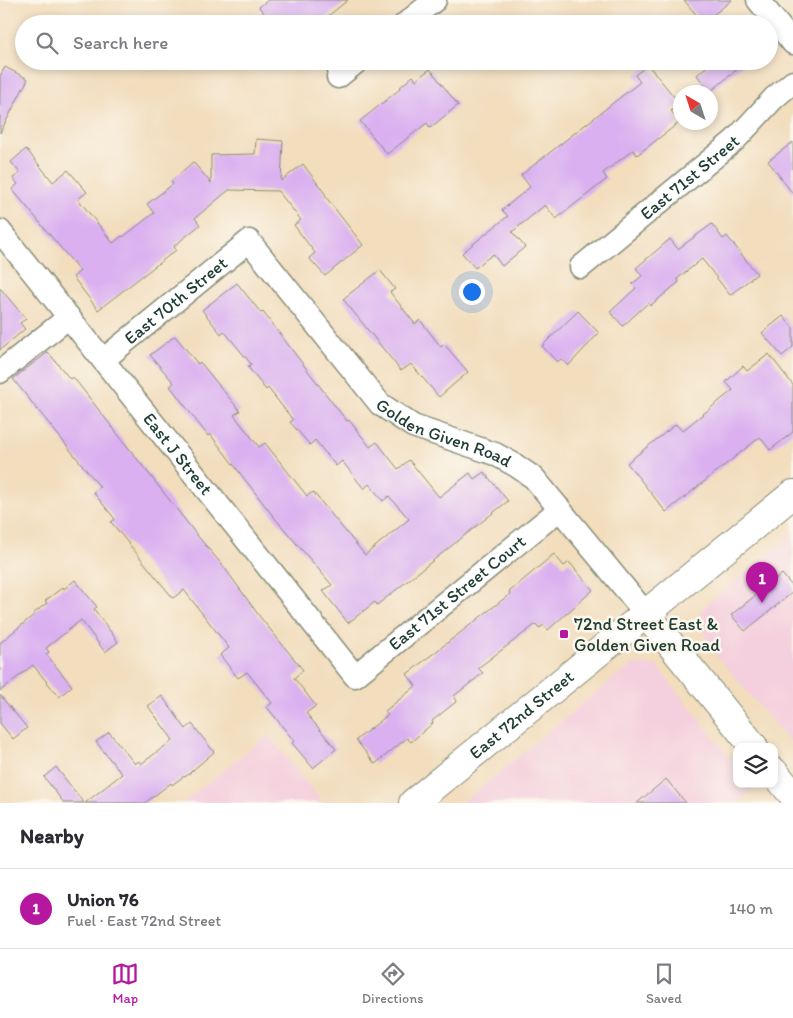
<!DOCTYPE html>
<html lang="en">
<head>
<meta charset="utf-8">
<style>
	body { margin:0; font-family:Itim,sans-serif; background:#f7f7f7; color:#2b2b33 }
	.controls { position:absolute; right:15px; bottom:15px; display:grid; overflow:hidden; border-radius:10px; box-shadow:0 2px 8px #0003 }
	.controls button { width:45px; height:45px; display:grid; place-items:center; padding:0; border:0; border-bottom:1px solid #e1e1e2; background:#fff; color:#2b2b33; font:25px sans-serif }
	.compass { position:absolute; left:673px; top:85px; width:45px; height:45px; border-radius:50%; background:#fff; box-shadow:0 2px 8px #0003; rotate:321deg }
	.you { position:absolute; left:471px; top:291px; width:18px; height:18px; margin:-12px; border:4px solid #fff; border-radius:50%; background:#1a73e8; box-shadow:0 0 0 8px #1a73e833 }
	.badge { display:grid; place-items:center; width:32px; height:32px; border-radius:50%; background:#b5179e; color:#fff; font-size:16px; font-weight:700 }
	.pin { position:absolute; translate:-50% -41px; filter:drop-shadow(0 1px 2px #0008) }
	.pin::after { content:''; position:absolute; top:26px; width:18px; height:15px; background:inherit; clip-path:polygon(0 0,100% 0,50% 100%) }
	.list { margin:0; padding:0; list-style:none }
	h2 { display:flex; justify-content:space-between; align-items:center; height:65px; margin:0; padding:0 20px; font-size:21px }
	h2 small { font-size:16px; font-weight:400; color:#7c7c81 }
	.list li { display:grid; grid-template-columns:32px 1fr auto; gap:15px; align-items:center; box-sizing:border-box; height:80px; padding:0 20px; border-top:1px solid #e1e1e2 }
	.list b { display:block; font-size:19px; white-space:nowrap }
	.list p { margin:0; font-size:16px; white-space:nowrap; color:#7c7c81 }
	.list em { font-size:16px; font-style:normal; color:#7c7c81 }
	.icon { flex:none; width:28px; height:28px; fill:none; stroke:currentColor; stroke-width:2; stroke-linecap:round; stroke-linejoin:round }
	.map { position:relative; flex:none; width:793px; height:803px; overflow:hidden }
	.search { position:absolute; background:#fff; box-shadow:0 2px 8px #0003; left:15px; right:15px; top:15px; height:55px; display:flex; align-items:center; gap:12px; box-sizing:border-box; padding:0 18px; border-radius:28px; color:#7c7c81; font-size:19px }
	.sheet { height:145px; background:#fff }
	nav { display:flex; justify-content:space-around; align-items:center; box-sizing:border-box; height:70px; border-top:1px solid #e1e1e2; background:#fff; font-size:14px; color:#7c7c81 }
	nav a { display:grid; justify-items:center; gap:2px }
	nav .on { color:#b5179e }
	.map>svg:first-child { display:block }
	.built { fill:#f4cfdd }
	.building { fill:#dab0f0 }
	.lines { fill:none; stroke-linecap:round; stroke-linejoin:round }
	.minor-casing { stroke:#888d78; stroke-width:25 }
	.tertiary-casing { stroke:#888d78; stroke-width:30 }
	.primary-casing { stroke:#888d78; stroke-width:30 }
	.minor { stroke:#fff; stroke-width:22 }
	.tertiary { stroke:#fff; stroke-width:28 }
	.primary { stroke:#fff; stroke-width:28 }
	.poi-dot { fill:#b5179e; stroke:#fbf7ec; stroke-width:2 }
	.labels { text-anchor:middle; stroke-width:5; stroke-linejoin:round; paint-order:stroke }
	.street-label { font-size:18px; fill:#1f3d34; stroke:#fbf7ec }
	.poi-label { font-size:18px; fill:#1f3d34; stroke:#fbf7ec; text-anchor:start }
</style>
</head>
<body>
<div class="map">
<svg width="793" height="803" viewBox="0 0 793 803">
	<rect width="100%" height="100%" fill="#fbf7ec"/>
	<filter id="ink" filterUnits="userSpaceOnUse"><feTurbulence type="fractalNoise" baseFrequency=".02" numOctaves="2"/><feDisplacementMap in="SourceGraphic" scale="10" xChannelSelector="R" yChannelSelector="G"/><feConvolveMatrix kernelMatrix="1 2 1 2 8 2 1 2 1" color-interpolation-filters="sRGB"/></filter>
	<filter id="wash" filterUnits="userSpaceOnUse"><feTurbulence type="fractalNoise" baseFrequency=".0096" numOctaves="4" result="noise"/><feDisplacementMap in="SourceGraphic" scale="20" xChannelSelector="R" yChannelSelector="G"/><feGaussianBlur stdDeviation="1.12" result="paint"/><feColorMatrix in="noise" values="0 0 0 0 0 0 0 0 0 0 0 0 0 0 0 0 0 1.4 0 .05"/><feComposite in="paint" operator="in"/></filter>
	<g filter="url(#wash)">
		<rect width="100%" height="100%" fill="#f2ddbd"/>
		<g class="built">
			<polygon points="793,534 793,746 707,644 700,610"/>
			<polygon points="636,664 656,665 737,767 737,784 750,784 754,789 737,803 462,803 615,677"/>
			<polygon points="268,735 323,803 183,803"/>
		</g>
		<g id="blocks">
			<g class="building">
				<polygon points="268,0 348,0 318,24 273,24 259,7"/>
				<polygon points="684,0 732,0 703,23"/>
				<polygon points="713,61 747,61 710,92 697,75"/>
				<polygon points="648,65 680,104 671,111 680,122 637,155 633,150 603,173 607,179 556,219 545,205 512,232 525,247 502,266 493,254 475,268 462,253 508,216 502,210 530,187 521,175 640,82 635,75"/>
				<polygon points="5,67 28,79 0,133 0,76"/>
				<polygon points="430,69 458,105 430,128 427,123 387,154 360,121 400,89 399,88 413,76 416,80"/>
				<polygon points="256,139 283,141 281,181 303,164 326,195 325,196 363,245 325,276 309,258 315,253 294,225 301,220 278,191 229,190 195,218 200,225 174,246 176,250 98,310 73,277 80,271 12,189 18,184 13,178 20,173 11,162 26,149 53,182 68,170 87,192 78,199 113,243 122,236 123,237 154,213 147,204 173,184 171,181 193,162 211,183 211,155 255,154"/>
				<polygon points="793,142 793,194 768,161"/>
				<polygon points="712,224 723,239 727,236 757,274 730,295 702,259 677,279 679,282 650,306 648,303 623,326 610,312 636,288 632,284 642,276 636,268 670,239 678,249"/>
				<polygon points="380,270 395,289 390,292 415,324 420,320 441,347 444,344 468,372 439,397 411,364 401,371 343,299"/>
				<polygon points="237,283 261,313 263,312 328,397 347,421 349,420 370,447 377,442 398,469 409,460 439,497 470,473 474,479 484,472 508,501 377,605 375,602 348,623 323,591 332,585 273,516 210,434 208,436 170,386 174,383 150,355 175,336 198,364 200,362 240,411 234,415 259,447 265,443 307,496 313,492 365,555 409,519 389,496 383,501 369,484 364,489 342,461 336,466 315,440 310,445 290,422 293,420 268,388 266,390 248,367 251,364 224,331 221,334 202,310"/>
				<polygon points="0,288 26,319 20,323 25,329 0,350"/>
				<polygon points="578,311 599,333 568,366 561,359 557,362 542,346"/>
				<polygon points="783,316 793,328 793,347 782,356 762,333"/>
				<polygon points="48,352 70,379 73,377 196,534 224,567 260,617 303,670 294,678 316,706 306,713 336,749 313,768 292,743 294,741 267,707 272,703 247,672 238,678 220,655 229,648 184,590 173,598 111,522 115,519 93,492 100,487 13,379"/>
				<polygon points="769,354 793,385 793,432 770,450 760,437 666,512 627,463 676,424 682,431 733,390 726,382 743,366 747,371"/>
				<polygon points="554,554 564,566 569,562 593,590 548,630 544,625 539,628 536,624 478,668 483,673 454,696 457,701 432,721 433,723 411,742 407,738 375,764 356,740 388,715 385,711 416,686 407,674 510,594 509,592"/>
				<polygon points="782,574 793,587 793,592 745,631 731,615"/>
				<polygon points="75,580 97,607 94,609 118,642 105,652 81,620 46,648 49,652 46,654 72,686 59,697 33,665 0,691 0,643 35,614 34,613 47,603 45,601 63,587 64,589"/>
				<polygon points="0,695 27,728 13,739 0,723"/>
				<polygon points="162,696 186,729 192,724 214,752 185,777 184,776 172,785 171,783 145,803 85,803 122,774 96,742 109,732 135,764 139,761 141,764 173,740 148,706"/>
				<polygon points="56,767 84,803 64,803 44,777"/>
				<polygon points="666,779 686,803 637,803"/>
			</g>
		</g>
	</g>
	<g filter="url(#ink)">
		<use href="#blocks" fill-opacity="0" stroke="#888d78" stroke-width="1"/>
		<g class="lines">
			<g class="minor-casing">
				<g id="minor">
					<polyline points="758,0 793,43"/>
					<polyline points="405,24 435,0"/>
					<polyline points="338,77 358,61"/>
					<path id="s1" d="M 0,231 L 355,676 L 560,509"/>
					<path id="s2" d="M 581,267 L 735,140 L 774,98 L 793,82"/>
					<path id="s3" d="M 103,360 L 249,241 L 380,404 L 413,426 L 495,454 L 515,465 L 534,478 L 646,614"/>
					<polyline points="0,372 69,317"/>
				</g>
			</g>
			<g class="tertiary-casing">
				<g id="tertiary">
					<polyline points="646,614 754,747"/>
					<polyline points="774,772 793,795"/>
				</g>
			</g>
			<g class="primary-casing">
				<g id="primary">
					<path id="s4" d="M 413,803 L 793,494"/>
				</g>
			</g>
			<use href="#minor" class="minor"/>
			<use href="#tertiary" class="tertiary"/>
			<use href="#primary" class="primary"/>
		</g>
	</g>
	<rect class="poi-dot" x="559" y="629" width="10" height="10" rx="2.5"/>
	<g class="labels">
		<g class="street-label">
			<text dy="6" stroke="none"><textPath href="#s2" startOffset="141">East 71st Street</textPath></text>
			<text dy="6" stroke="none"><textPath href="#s3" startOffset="94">East 70th Street</textPath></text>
			<text dy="6" stroke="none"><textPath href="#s3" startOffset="468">Golden Given Road</textPath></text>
			<text dy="6" stroke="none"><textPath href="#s1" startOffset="285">East J Street</textPath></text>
			<text dy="6" stroke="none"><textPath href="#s1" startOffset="701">East 71st Street Court</textPath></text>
			<text dy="6" stroke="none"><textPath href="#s4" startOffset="140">East 72nd Street</textPath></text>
		</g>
		<g class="poi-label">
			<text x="574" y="630">72nd Street East &amp;<tspan x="574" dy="21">Golden Given Road</tspan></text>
		</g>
	</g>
</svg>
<div class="controls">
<button><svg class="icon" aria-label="layers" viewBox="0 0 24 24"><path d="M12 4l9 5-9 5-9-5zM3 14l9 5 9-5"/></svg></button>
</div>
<svg class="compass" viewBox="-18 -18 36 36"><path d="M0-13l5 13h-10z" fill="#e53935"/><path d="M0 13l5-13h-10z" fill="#7c7c81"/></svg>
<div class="you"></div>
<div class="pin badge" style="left:762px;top:603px">1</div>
<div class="search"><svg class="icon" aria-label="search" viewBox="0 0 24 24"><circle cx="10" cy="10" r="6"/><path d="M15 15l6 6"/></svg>Search here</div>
</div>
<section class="sheet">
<h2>Nearby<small></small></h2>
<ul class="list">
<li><span class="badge">1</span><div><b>Union 76</b><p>Fuel · East 72nd Street</p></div><em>140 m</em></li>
</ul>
</section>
<nav>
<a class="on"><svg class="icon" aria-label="map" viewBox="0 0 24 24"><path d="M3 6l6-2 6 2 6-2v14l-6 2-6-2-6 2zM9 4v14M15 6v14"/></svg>Map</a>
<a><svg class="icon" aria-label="directions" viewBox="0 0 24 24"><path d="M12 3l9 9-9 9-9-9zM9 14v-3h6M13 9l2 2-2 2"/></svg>Directions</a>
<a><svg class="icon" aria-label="saved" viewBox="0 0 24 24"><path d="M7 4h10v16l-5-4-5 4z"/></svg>Saved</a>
</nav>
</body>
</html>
